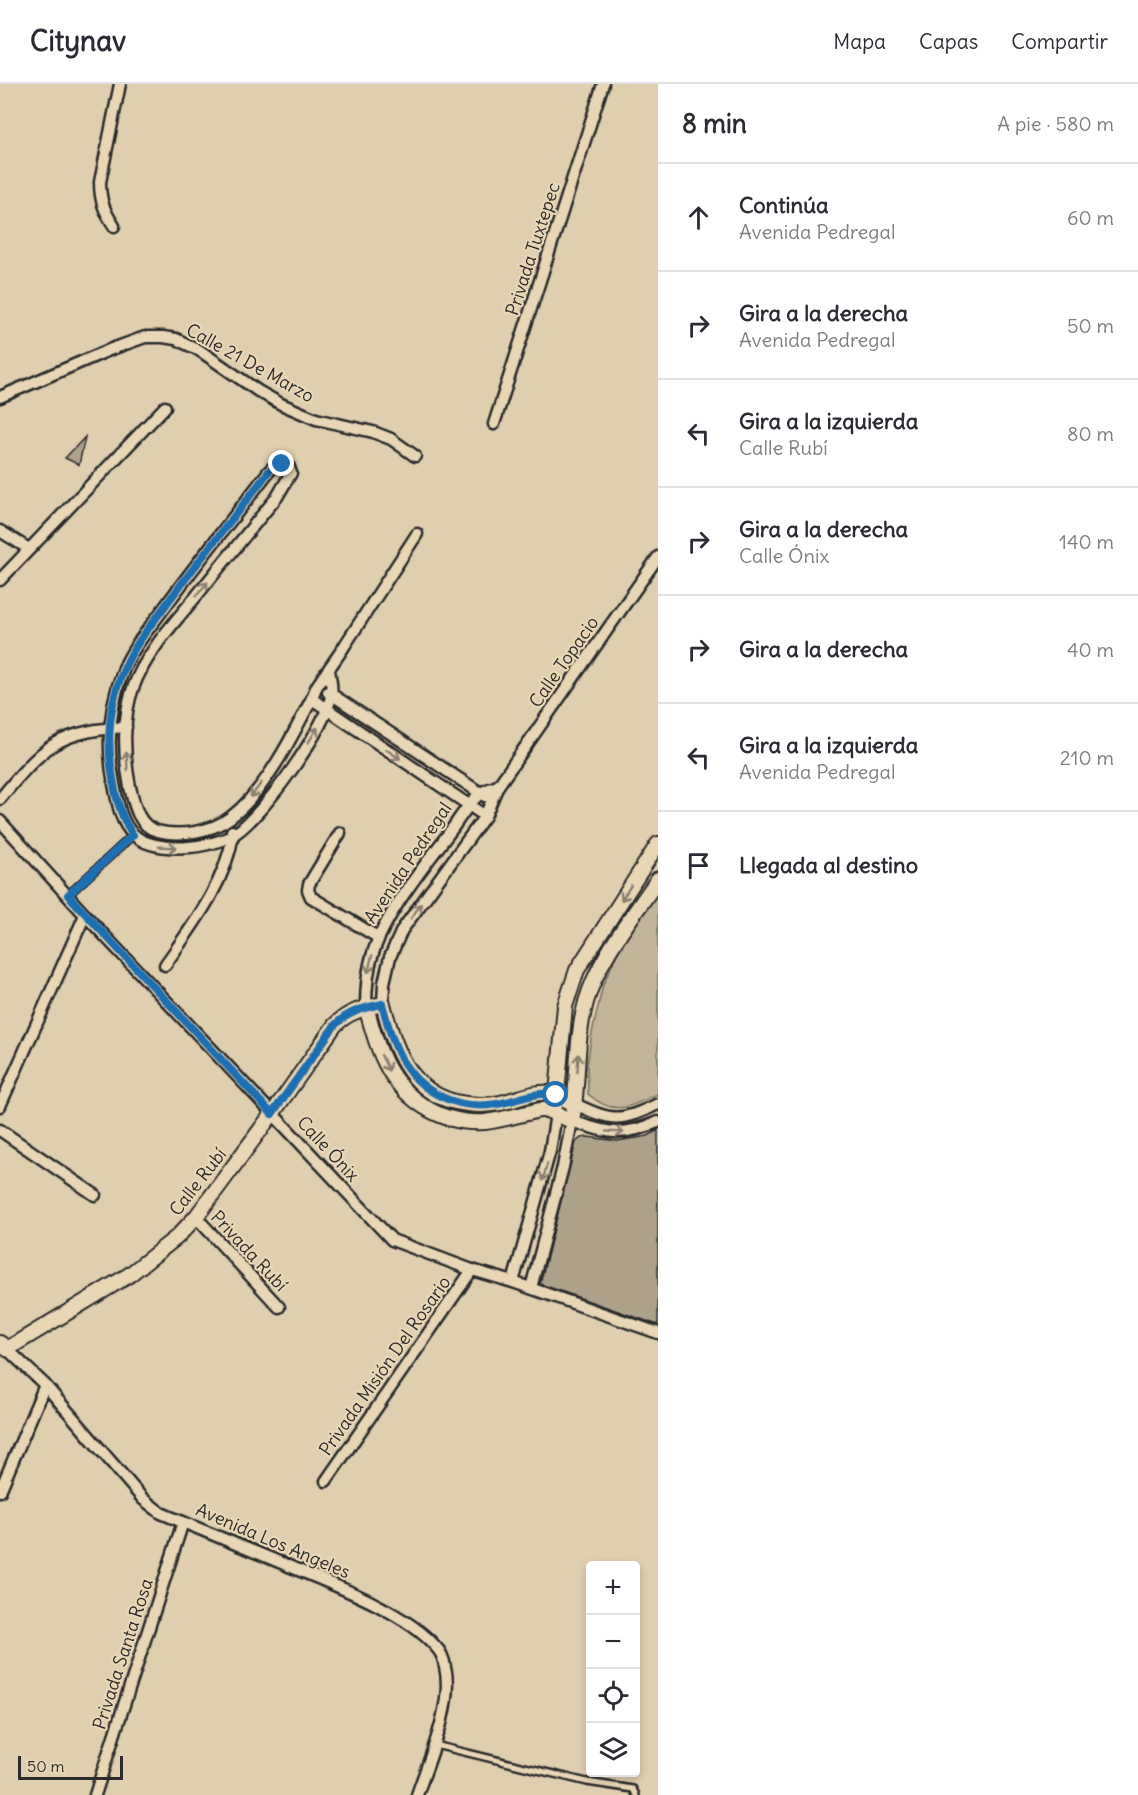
<!DOCTYPE html>
<html lang="es">
<head>
<meta charset="utf-8">
<style>
	body { margin:0; font-family:Delius,sans-serif; background:#f7f7f7; color:#2b2b33 }
	.controls { position:absolute; right:18px; bottom:18px; display:grid; overflow:hidden; border-radius:6px; box-shadow:0 3px 9px #0003 }
	.controls button { width:54px; height:54px; display:grid; place-items:center; padding:0; border:0; border-bottom:2px solid #e1e1e2; background:#fff; color:#2b2b33; font:30px sans-serif }
	.scale { position:absolute; left:18px; bottom:15px; width:105px; box-sizing:border-box; padding-left:6px; border:3px solid #2b2b2b; border-top:0; font-size:16px; line-height:21px; white-space:nowrap; color:#2b2b2b; -webkit-text-stroke:4px #e8d6b4; paint-order:stroke }
	.stop { position:absolute; width:18px; height:18px; margin:-14px; border:4px solid #1f6fb2; border-radius:50%; background:#fff }
	.stop.end { background:#1f6fb2; border-color:#fff; box-shadow:0 2px 6px #0008 }
	.list { margin:0; padding:0; list-style:none }
	h2 { display:flex; justify-content:space-between; align-items:center; height:78px; margin:0; padding:0 24px; font-size:26px }
	h2 small { font-size:20px; font-weight:400; color:#7c7c81 }
	.list li { display:grid; grid-template-columns:39px 1fr auto; gap:18px; align-items:center; box-sizing:border-box; height:108px; padding:0 24px; border-top:2px solid #e1e1e2 }
	.list b { display:block; font-size:22px; white-space:nowrap }
	.list p { margin:0; font-size:20px; white-space:nowrap; color:#7c7c81 }
	.list em { font-size:20px; font-style:normal; color:#7c7c81 }
	.icon { flex:none; width:33px; height:33px; fill:none; stroke:currentColor; stroke-width:2; stroke-linecap:round; stroke-linejoin:round }
	.map { position:relative; flex:none; width:658px; height:1711px; overflow:hidden }
	header { display:flex; align-items:center; gap:36px; box-sizing:border-box; height:84px; padding:0 30px; background:#fff; border-bottom:2px solid #e1e1e2 }
	header strong { font-size:28px }
	nav { display:flex; gap:33px; margin-inline-start:auto; font-size:21px }
	main { display:flex }
	aside { flex:1; background:#fff }
	.map>svg:first-child { display:block }
	.green { fill:#c2b499; stroke:#767062; stroke-width:1.5 }
	.building { fill:#aea18a; stroke:#2b2b2b; stroke-width:1.5 }
	.lines { fill:none; stroke-linecap:round; stroke-linejoin:round }
	.service-casing { stroke:#2b2b2b; stroke-width:10 }
	.minor-casing { stroke:#2b2b2b; stroke-width:15 }
	.tertiary-casing { stroke:#2b2b2b; stroke-width:18 }
	.service { stroke:#e8d6b4; stroke-width:5 }
	.minor { stroke:#e8d6b4; stroke-width:10 }
	.tertiary { stroke:#e8d6b4; stroke-width:14 }
	.oneway { stroke:#8a8070 }
	.route { stroke:#1f6fb2; stroke-width:8 }
	.labels { text-anchor:middle; stroke-width:4.5; stroke-linejoin:round; paint-order:stroke }
	.street-label { font-size:18px; fill:#2b2b2b; stroke:#e8d6b4 }
</style>
</head>
<body>
<header>
<strong>Citynav</strong>
<nav><a>Mapa</a><a>Capas</a><a>Compartir</a></nav>
</header>
<main>
<div class="map">
<svg width="658" height="1711" viewBox="0 0 658 1711">
	<rect width="100%" height="100%" fill="#e0cfaf"/>
	<filter id="ink" filterUnits="userSpaceOnUse"><feTurbulence type="fractalNoise" baseFrequency=".0167" numOctaves="2"/><feDisplacementMap in="SourceGraphic" scale="12" xChannelSelector="R" yChannelSelector="G"/><feConvolveMatrix kernelMatrix="1 2 1 2 8 2 1 2 1" color-interpolation-filters="sRGB"/></filter>
	<g filter="url(#ink)">
		<path class="green" d="M 658,806 L 658,1010 C 629,1022 616,1034 588,1010 L 587,981 L 592,949 L 603,901 L 622,859 L 640,827 Z"/>
		<g class="building">
			<polygon points="85,353 79,381 65,374"/>
			<polygon points="658,1046 658,1241 540,1200 576,1058 581,1054 588,1053 617,1057 636,1054 648,1052"/>
		</g>
		<g class="lines">
			<g class="service-casing">
				<g id="service">
					<polyline points="68,811 133,751"/>
					<polyline points="435,1661 587,1698 633,1705 636,1711"/>
				</g>
			</g>
			<g class="minor-casing">
				<g id="minor">
					<path d="M 114,142 C 104,127 100,116 100,98 L 120,0"/>
					<polyline points="0,313 109,266 145,253 163,253 176,255 199,266 258,307 281,320 316,335 373,348 391,355 415,372"/>
					<polyline points="494,340 603,0"/>
					<polyline points="0,447 29,465"/>
					<polyline points="0,496 165,323"/>
					<path d="M 329,585 C 330,594 333,604 331,612 C 325,646 264,729 236,749 C 213,765 154,771 133,750 C 120,738 117,716 114,700 C 106,660 109,622 124,584 C 134,561 152,541 167,520 C 200,475 235,432 269,387 C 275,381 279,379 288,381 L 291,389 L 277,413 C 249,447 221,481 194,515 C 171,542 145,571 133,604 C 122,634 124,673 130,703 C 134,720 138,742 157,747 C 180,753 212,748 231,733 C 264,708 291,655 310,618 C 313,613 314,607 317,602 C 326,588 337,574 345,561 C 369,524 393,487 417,450"/>
					<polyline points="328,608 485,712"/>
					<polyline points="312,615 485,732"/>
					<path d="M 0,715 C 14,698 34,673 53,661 C 75,647 101,645 126,643"/>
					<polyline points="0,737 85,831 392,1156 472,1186 513,1198 658,1249"/>
					<polyline points="340,749 309,800 308,806 311,813 379,854"/>
					<path d="M 165,881 C 193,841 225,800 233,751 L 232,747"/>
					<polyline points="383,920 384,899 390,873 402,846 485,732 498,702 658,473"/>
					<path d="M 366,923 C 366,905 367,887 373,869 C 386,828 426,780 452,745 C 460,734 469,718 481,709 C 485,706 492,704 498,702"/>
					<path d="M 575,1020 C 613,1038 620,1038 658,1020"/>
					<polyline points="0,1022 85,831"/>
					<polyline points="0,1046 95,1111"/>
					<polyline points="196,1133 279,1223"/>
					<polyline points="513,1198 550,1067 556,1030"/>
					<path d="M 531,1204 L 563,1083 L 572,1037 C 608,1050 622,1053 658,1038"/>
					<path d="M 7,1265 L 45,1301 L 143,1415 L 161,1429 C 206,1448 251,1466 296,1485 C 337,1502 407,1529 436,1563 C 441,1568 444,1576 445,1583 C 454,1620 429,1675 417,1711"/>
					<polyline points="326,1397 472,1186"/>
					<polyline points="0,1407 45,1301"/>
					<polyline points="95,1711 183,1438"/>
				</g>
			</g>
			<g class="tertiary-casing">
				<g id="tertiary">
					<path d="M 366,923 C 371,940 375,957 382,972 C 400,1014 439,1041 485,1038 C 503,1036 521,1030 540,1026 L 547,1026 L 572,1037 C 579,998 575,957 586,918 C 599,873 632,834 658,795"/>
					<polyline points="556,1020 565,922 577,886 658,760"/>
					<path d="M 0,1259 L 7,1265 L 129,1191 L 177,1153 L 196,1133 L 272,1030 L 335,941 C 349,927 364,924 383,920 C 394,961 407,1006 455,1018 C 469,1021 486,1022 500,1019 C 517,1016 537,1005 554,1010 C 561,1013 568,1017 575,1020"/>
				</g>
			</g>
			<use href="#service" class="service"/>
			<use href="#minor" class="minor"/>
			<use href="#tertiary" class="tertiary"/>
		</g>
		<defs><path id="oneway-shaft" d="M-6 0H5M1.5-3L5.5 0L1.5 3" fill="none" stroke-width="1.6" stroke-linecap="round" stroke-linejoin="round" transform="scale(1.5)"/></defs>
		<g class="oneway">
			<use href="#oneway-shaft" transform="translate(202 505) rotate(-51)"/>
			<use href="#oneway-shaft" transform="translate(313 651) rotate(-59)"/>
			<use href="#oneway-shaft" transform="translate(393 670) rotate(34)"/>
			<use href="#oneway-shaft" transform="translate(127 677) rotate(-94)"/>
			<use href="#oneway-shaft" transform="translate(256 706) rotate(127)"/>
			<use href="#oneway-shaft" transform="translate(168 763) rotate(2)"/>
			<use href="#oneway-shaft" transform="translate(626 809) rotate(123)"/>
			<use href="#oneway-shaft" transform="translate(416 827) rotate(-55)"/>
			<use href="#oneway-shaft" transform="translate(370 880) rotate(104)"/>
			<use href="#oneway-shaft" transform="translate(385 979) rotate(64)"/>
			<use href="#oneway-shaft" transform="translate(578 979) rotate(-86)"/>
			<use href="#oneway-shaft" transform="translate(615 1048) rotate(3)"/>
			<use href="#oneway-shaft" transform="translate(545 1088) rotate(105)"/>
		</g>
	</g>
	<g class="lines" filter="url(#ink)">
		<path class="route" d="M 282,380 L 274,382 L 269,387 C 236,431 201,473 168,518 C 153,539 135,559 125,583 C 109,618 106,657 113,695 C 116,715 121,734 133,751 L 68,811 L 272,1030 L 335,941 C 349,927 364,924 382,920 C 393,960 402,994 442,1013 C 459,1021 479,1023 497,1020 C 517,1017 535,1006 556,1011"/>
	</g>
	<g class="labels">
		<g class="street-label">
			<text transform="translate(533 165) rotate(-72)" y="6">Privada Tuxtepec</text>
			<text transform="translate(250 279) rotate(29)" y="6">Calle 21 De Marzo</text>
			<text transform="translate(564 578) rotate(-55)" y="6">Calle Topacio</text>
			<text transform="translate(408 779) rotate(-56)" y="6">Avenida Pedregal</text>
			<text transform="translate(328 1065) rotate(47)" y="6">Calle Ónix</text>
			<text transform="translate(198 1098) rotate(-52)" y="6">Calle Rubí</text>
			<text transform="translate(249 1167) rotate(47)" y="6">Privada Rubí</text>
			<text transform="translate(385 1282) rotate(-55)" y="6">Privada Misión Del Rosario</text>
			<text transform="translate(273 1457) rotate(23)" y="6">Avenida Los Angeles</text>
			<text transform="translate(123 1570) rotate(-72)" y="6">Privada Santa Rosa</text>
		</g>
	</g>
</svg>
<div class="controls">
<button>+</button>
<button>−</button>
<button><svg class="icon" aria-label="locate" viewBox="0 0 24 24"><circle cx="12" cy="12" r="6"/><path d="M12 2v4M12 18v4M2 12h4M18 12h4"/></svg></button>
<button><svg class="icon" aria-label="layers" viewBox="0 0 24 24"><path d="M12 4l9 5-9 5-9-5zM3 14l9 5 9-5"/></svg></button>
</div>
<div class="scale">50 m</div>
<div class="stop" style="left:556px;top:1011px"></div>
<div class="stop end" style="left:282px;top:380px"></div>
</div>
<aside>
<h2>8 min<small>A pie · 580 m</small></h2>
<ul class="list">
<li><svg class="icon" aria-label="ahead" viewBox="0 0 24 24"><path d="M12 20V5M6 11l6-6 6 6"/></svg><div><b>Continúa</b><p>Avenida Pedregal</p></div><em>60 m</em></li>
<li><svg class="icon" aria-label="right" viewBox="0 0 24 24"><path d="M7 20v-9h11M14 6l5 5-5 5"/></svg><div><b>Gira a la derecha</b><p>Avenida Pedregal</p></div><em>50 m</em></li>
<li><svg class="icon" aria-label="left" viewBox="0 0 24 24"><path d="M17 20v-9H6M10 6l-5 5 5 5"/></svg><div><b>Gira a la izquierda</b><p>Calle Rubí</p></div><em>80 m</em></li>
<li><svg class="icon" aria-label="right" viewBox="0 0 24 24"><path d="M7 20v-9h11M14 6l5 5-5 5"/></svg><div><b>Gira a la derecha</b><p>Calle Ónix</p></div><em>140 m</em></li>
<li><svg class="icon" aria-label="right" viewBox="0 0 24 24"><path d="M7 20v-9h11M14 6l5 5-5 5"/></svg><div><b>Gira a la derecha</b></div><em>40 m</em></li>
<li><svg class="icon" aria-label="left" viewBox="0 0 24 24"><path d="M17 20v-9H6M10 6l-5 5 5 5"/></svg><div><b>Gira a la izquierda</b><p>Avenida Pedregal</p></div><em>210 m</em></li>
<li><svg class="icon" aria-label="arrive" viewBox="0 0 24 24"><path d="M6 21V4h12l-3 4 3 4H6"/></svg><div><b>Llegada al destino</b></div></li>
</ul>
</aside>
</main>
</body>
</html>
